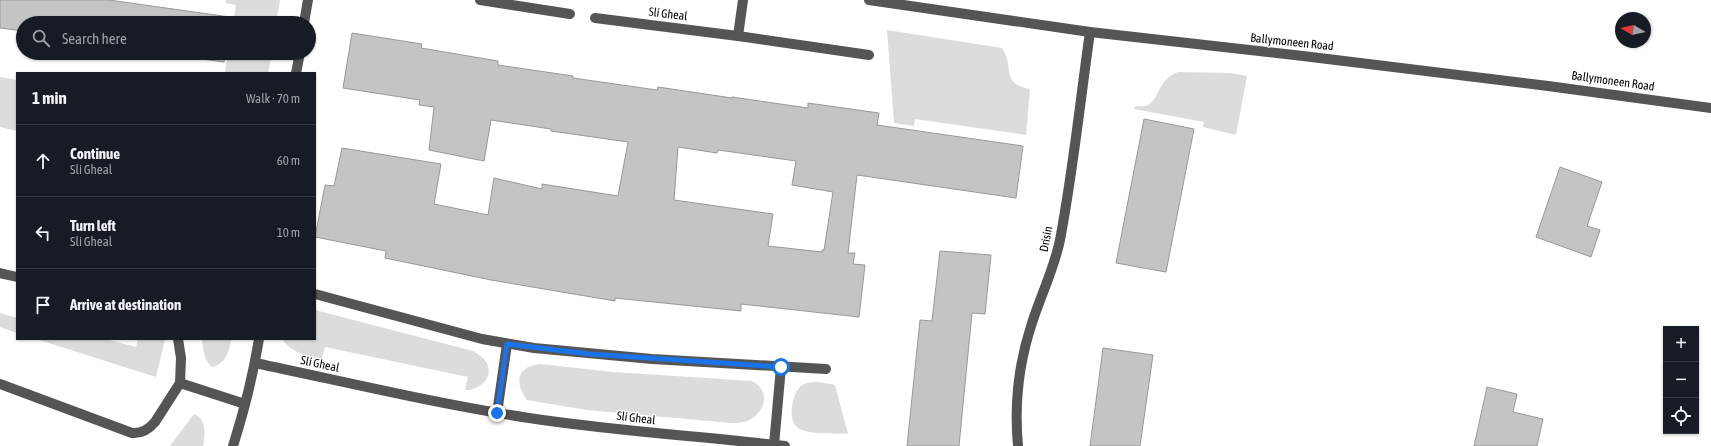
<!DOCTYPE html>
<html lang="en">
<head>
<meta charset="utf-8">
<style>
	body { margin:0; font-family:"Asap Condensed",sans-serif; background:#20242c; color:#f1f3f6 }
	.controls { position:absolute; right:12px; bottom:12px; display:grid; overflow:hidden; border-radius:0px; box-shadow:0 1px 3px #0004 }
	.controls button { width:36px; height:36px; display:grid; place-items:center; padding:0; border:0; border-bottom:1px solid #363941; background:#171b24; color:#f1f3f6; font:20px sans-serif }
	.compass { position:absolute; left:1615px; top:12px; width:36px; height:36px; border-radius:50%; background:#171b24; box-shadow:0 1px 3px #0004; rotate:279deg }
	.stop { position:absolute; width:12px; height:12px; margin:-9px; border:3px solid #1a73e8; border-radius:50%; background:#fff }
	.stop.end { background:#1a73e8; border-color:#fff; box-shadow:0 1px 4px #0008 }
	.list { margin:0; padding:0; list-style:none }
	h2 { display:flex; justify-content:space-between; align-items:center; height:52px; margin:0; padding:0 16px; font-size:17px }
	h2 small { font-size:13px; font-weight:400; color:#9ea1a6 }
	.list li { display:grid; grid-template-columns:26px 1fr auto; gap:12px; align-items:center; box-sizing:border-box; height:72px; padding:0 16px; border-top:1px solid #363941 }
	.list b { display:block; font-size:15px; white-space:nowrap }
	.list p { margin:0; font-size:13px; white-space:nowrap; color:#9ea1a6 }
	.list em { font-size:13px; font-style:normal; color:#9ea1a6 }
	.icon { flex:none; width:22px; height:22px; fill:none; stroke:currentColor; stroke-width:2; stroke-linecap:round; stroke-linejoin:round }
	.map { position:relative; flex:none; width:1711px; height:446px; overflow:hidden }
	.search { position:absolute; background:#171b24; box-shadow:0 1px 3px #0004; left:16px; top:16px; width:300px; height:44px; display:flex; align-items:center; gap:10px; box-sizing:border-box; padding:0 14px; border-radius:22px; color:#9ea1a6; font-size:15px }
	.panel { position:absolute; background:#171b24; box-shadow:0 1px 3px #0004; left:16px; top:72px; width:300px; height:268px; border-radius:0px }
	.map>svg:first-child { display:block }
	.green { fill:#dcdcdc }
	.building { fill:#c4c4c4; stroke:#999; fill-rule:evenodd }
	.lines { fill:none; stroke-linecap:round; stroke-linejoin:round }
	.minor { stroke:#555; stroke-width:10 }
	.route { stroke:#1a73e8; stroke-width:5 }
	.labels { text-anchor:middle; stroke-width:3; stroke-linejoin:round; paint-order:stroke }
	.street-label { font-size:12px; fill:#000; stroke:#fff }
</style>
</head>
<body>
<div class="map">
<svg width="1711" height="446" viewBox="0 0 1711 446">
	<rect width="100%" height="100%" fill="#fff"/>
	<g class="green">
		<polygon points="226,0 280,0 276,23 233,23 236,5 226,3"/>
		<path d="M 887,30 L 1002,48 C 1015,67 1000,84 1030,89 L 1026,135 L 915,119 L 914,126 L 894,123 Z"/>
		<polygon points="228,53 272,53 268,73 225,73"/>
		<path d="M 1178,72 L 1231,73 L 1247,76 L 1236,135 L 1203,127 L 1204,122 L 1134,109 L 1135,106 C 1139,106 1144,107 1148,105 C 1160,98 1158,79 1178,72 Z"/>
		<polygon points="0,77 17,80 17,131 0,127"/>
		<path d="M 315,310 L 473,351 C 478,354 484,358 487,363 C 494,378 479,391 465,390 L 468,377 L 325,347 L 321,361 C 306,356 291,352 282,339 L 315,339 Z"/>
		<polygon points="0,313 17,318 17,333 0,327"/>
		<polygon points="36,339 105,339 136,347 138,339 165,339 156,377"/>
		<path d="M 202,339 L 231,339 C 230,350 225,365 212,367 C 204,360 203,350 202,339 Z"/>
		<path d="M 540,364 L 613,372 L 752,381 C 772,392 765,413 747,421 C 742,423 736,423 731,423 L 587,410 L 527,400 C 514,383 517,366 540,364 Z"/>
		<path d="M 819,382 L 835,385 L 848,434 C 836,433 808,435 798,428 C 787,420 792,394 801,386 C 806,382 813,382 819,382 Z"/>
		<path d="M 194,414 C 207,419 205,435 203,446 L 170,446 Z"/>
	</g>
	<g class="building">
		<polygon points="0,0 109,0 230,17 229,23 23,23 23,31 0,28"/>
		<path d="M 352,33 L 422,44 L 421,48 L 498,61 L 498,65 L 573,76 L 573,78 L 657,90 L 658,87 L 732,98 L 732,97 L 808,108 L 808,103 L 879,113 L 877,125 L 1023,146 L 1016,198 L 857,175 L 848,253 L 855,253 L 853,264 L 865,265 L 859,317 L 741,304 L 741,311 L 615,298 L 615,301 L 491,280 L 385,258 L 386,251 L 315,237 L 325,185 L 334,186 L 342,148 L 441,164 L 434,204 L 488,215 L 494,178 L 542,189 L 542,184 L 618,196 L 628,142 L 551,131 L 551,129 L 491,120 L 484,161 L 429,150 L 434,107 L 419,105 L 420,100 L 343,88 ZM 678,147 L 717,153 L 718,150 L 796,161 L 792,185 L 833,192 L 824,250 L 822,250 L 822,252 L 768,246 L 773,214 L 674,200 Z"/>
		<polygon points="159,53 225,53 224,62"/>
		<polygon points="1144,119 1194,129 1166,272 1116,263"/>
		<polygon points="1560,167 1602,182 1587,226 1600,230 1591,257 1536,237"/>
		<polygon points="940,251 991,255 985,314 972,313 959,446 907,446 920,320 932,321"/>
		<polygon points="1103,348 1153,355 1140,446 1090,446"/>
		<polygon points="1487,387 1517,394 1513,412 1543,419 1537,446 1474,446"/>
	</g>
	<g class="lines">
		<g class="minor">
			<polyline points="480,0 570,14"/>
			<polyline points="869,0 1090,32 1303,56 1548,86 1711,108"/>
			<polyline points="595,18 738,36 869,55"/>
			<polyline points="304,23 308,0"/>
			<polyline points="738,36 743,0"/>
			<polyline points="296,73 300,53"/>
			<polyline points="0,273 17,277"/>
			<polyline points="315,294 482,339 534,348 652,359 826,369"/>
			<path d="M 255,363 C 346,382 437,404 529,418 C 614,431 699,436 785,446"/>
			<polyline points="180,383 245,404"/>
			<path d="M 0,384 L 132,433 C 142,434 149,429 155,422 L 180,383 L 181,358 L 178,339"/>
			<polyline points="497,413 507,344"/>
			<polyline points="774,445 781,367"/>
			<path d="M 233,446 C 244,411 253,376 259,339"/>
			<path d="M 1018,446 C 1014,403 1018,365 1032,323 C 1041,295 1054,269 1060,240 C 1073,172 1080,102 1090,32"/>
		</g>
	</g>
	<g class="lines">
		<polyline class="route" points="497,413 507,344 590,354 781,367"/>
	</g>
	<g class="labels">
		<g class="street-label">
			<text transform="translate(668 14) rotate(7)" y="4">Slí Gheal</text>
			<text transform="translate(1292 42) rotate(6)" y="4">Ballymoneen Road</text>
			<text transform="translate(1613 81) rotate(8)" y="4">Ballymoneen Road</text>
			<text transform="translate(1046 239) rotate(-79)" y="4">Drisín</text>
			<text transform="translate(320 364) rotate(12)" y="4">Slí Gheal</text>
			<text transform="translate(636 418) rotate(7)" y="4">Slí Gheal</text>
		</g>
	</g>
</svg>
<div class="controls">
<button>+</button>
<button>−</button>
<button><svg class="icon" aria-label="locate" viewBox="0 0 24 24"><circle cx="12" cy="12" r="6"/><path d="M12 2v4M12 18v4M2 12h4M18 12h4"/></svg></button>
</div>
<svg class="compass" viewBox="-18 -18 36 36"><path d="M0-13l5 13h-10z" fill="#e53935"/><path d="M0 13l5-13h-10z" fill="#9ea1a6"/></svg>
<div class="stop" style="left:781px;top:367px"></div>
<div class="stop end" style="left:497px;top:413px"></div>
<div class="search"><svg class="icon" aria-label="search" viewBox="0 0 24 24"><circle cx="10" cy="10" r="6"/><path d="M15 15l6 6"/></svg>Search here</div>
<section class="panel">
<h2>1 min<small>Walk · 70 m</small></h2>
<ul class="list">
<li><svg class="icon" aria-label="ahead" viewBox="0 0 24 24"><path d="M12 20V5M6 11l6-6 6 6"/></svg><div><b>Continue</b><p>Slí Gheal</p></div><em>60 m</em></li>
<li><svg class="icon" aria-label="left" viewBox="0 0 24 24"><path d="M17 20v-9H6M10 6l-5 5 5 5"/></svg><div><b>Turn left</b><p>Slí Gheal</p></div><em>10 m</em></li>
<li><svg class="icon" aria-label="arrive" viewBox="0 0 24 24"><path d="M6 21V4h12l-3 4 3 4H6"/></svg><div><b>Arrive at destination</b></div></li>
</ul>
</section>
</div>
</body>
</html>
